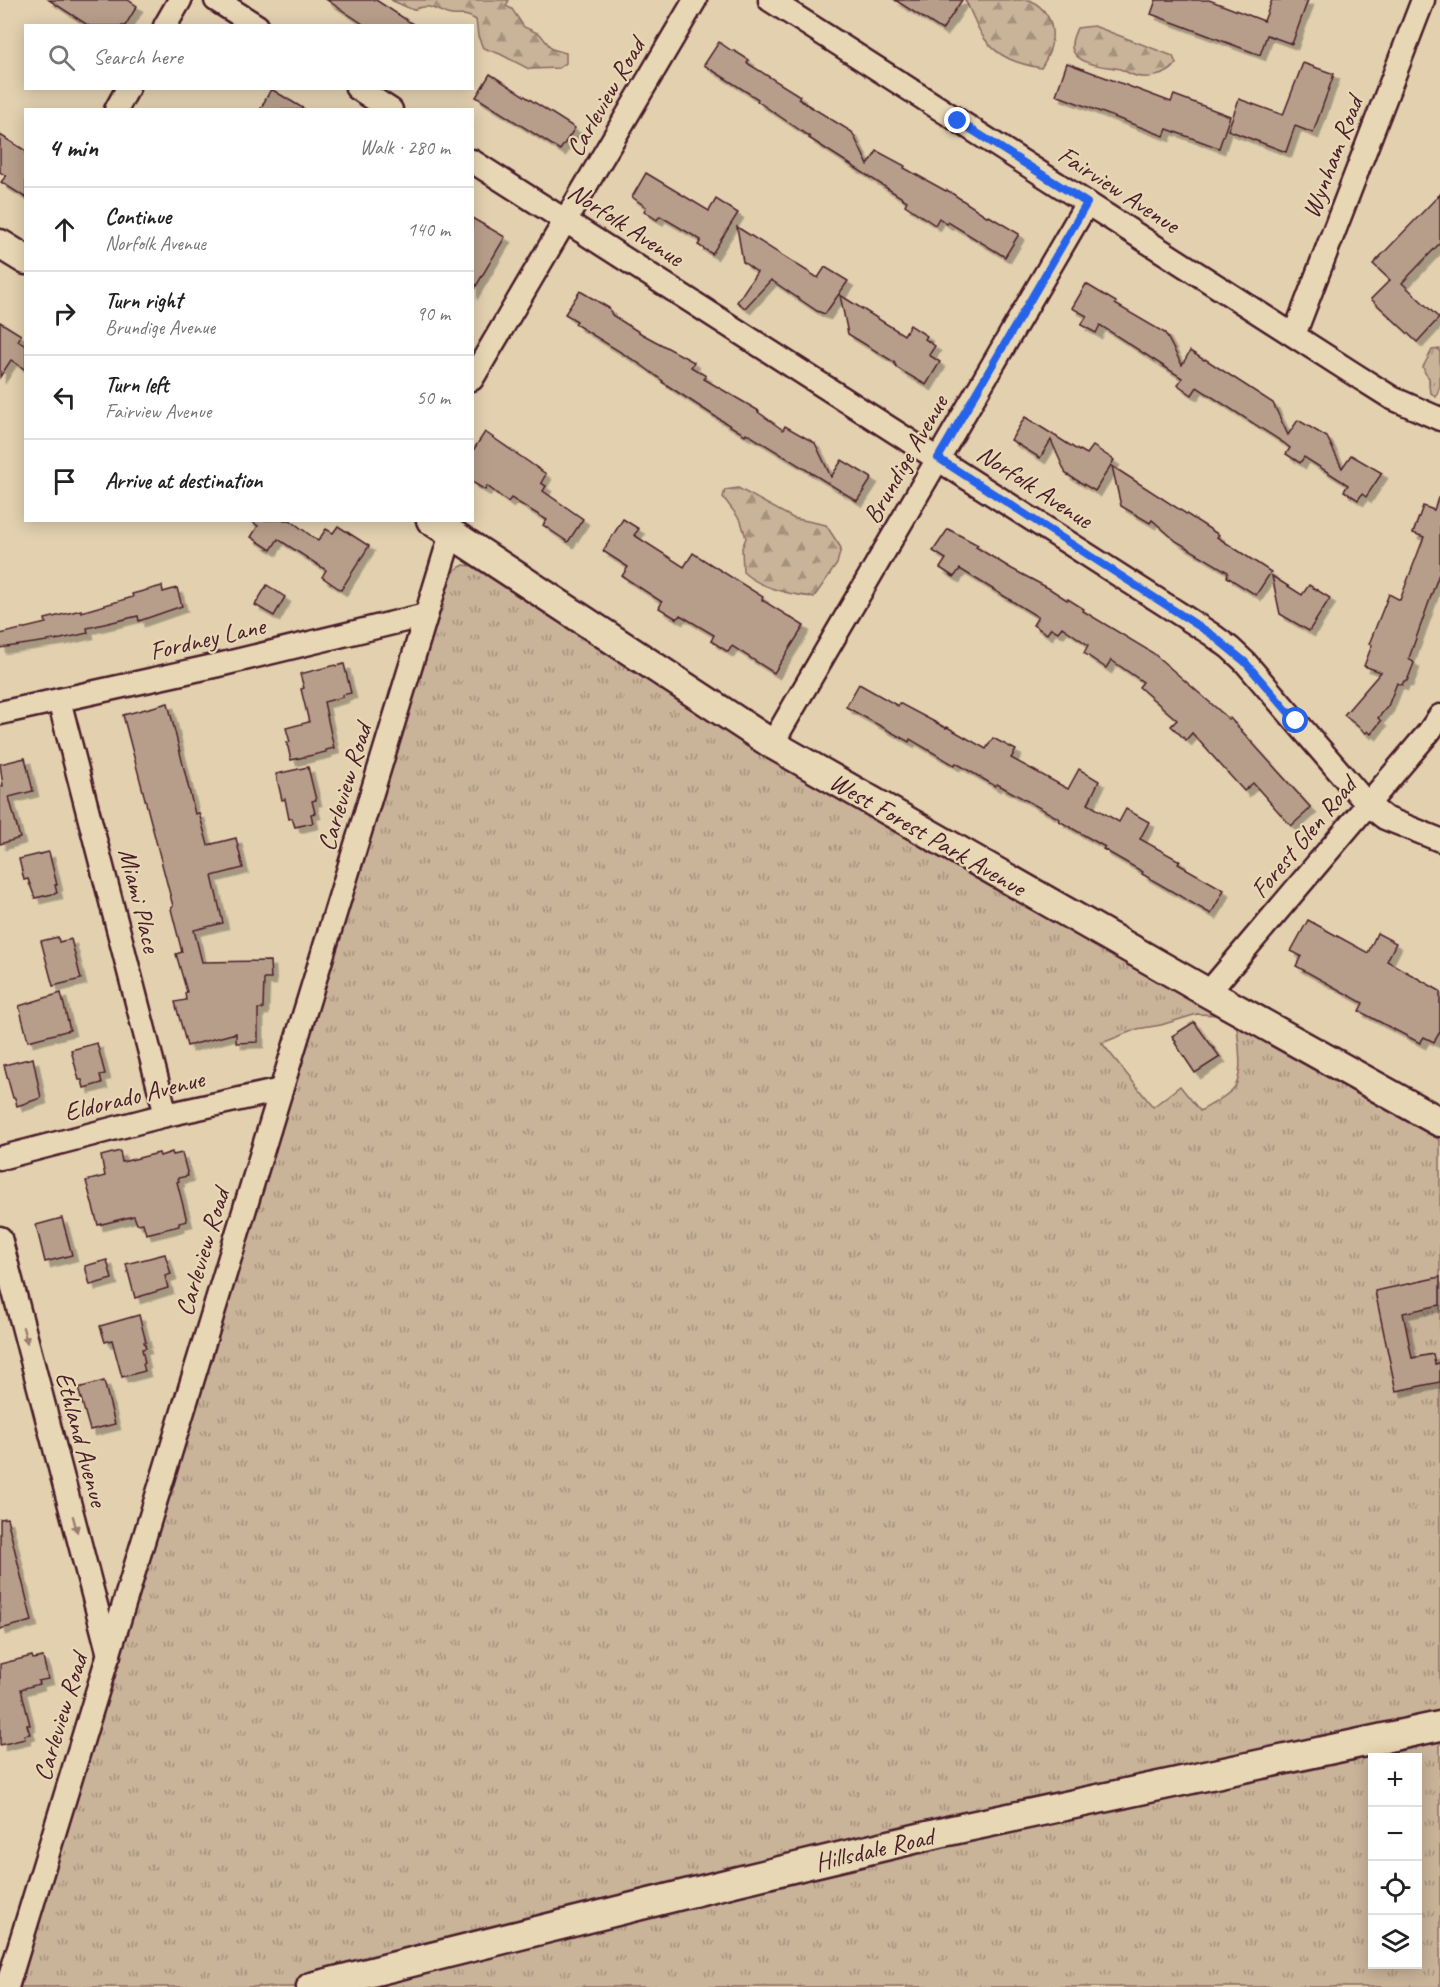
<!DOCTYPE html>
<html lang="en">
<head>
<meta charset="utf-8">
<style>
	body { margin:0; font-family:Caveat,sans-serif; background:#f2f2f2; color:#222 }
	.controls { position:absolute; right:18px; bottom:18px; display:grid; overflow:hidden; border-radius:0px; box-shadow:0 3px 15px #0003 }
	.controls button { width:54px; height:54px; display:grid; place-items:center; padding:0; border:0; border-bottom:2px solid #e0e0e0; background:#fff; color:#222; font:30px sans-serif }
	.stop { position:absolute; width:18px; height:18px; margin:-14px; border:4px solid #2563eb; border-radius:50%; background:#fff }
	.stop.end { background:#2563eb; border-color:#fff; box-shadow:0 2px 6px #0008 }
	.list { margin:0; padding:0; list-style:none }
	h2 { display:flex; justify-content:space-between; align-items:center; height:78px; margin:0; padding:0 24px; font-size:26px }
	h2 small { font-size:20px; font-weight:400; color:#767676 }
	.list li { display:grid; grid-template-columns:39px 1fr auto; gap:18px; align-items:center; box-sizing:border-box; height:84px; padding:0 24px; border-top:2px solid #e0e0e0 }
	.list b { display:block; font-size:22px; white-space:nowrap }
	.list p { margin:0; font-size:20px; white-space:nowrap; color:#767676 }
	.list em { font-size:20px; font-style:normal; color:#767676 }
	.icon { flex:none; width:33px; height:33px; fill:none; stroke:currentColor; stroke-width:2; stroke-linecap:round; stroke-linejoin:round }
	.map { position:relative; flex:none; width:1440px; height:1987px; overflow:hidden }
	.search { position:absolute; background:#fff; box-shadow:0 3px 15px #0003; left:24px; top:24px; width:450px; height:66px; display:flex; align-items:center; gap:15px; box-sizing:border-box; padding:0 21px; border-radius:0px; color:#767676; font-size:22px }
	.panel { position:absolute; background:#fff; box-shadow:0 3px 15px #0003; left:24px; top:108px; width:450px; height:414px; border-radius:0px }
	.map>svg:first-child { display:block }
	.grass { fill:url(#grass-tufts); stroke:#8a6962; stroke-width:1.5; fill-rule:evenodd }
	.forest { fill:url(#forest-firs); stroke:#8a6962; stroke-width:1.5 }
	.building { fill:#b79e8a; stroke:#4a1f2b; stroke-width:1.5; filter:url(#shadow) }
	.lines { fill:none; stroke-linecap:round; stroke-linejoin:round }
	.minor-casing { stroke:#4a1f2b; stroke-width:27 }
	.major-casing { stroke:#4a1f2b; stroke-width:33 }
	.minor { stroke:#e8d7b4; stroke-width:22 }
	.major { stroke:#e8d7b4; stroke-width:28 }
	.oneway { fill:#997b70 }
	.route { stroke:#2563eb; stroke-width:8 }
	.labels { text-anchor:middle; stroke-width:4.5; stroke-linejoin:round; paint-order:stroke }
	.street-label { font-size:26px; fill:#4a1f2b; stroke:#e8d7b4 }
</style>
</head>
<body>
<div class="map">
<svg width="1440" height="1987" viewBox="0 0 1440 1987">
	<defs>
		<pattern id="grass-tufts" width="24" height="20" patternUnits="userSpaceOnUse" patternTransform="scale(1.5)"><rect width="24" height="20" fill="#c9b399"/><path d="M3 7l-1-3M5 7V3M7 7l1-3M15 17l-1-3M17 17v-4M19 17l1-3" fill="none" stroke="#a5917d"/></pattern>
		<pattern id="forest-firs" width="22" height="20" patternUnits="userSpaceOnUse" patternTransform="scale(1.5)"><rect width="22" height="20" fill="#c9b399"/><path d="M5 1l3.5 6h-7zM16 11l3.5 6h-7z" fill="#a5917d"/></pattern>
		<filter id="shadow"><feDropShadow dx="5.5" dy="5.5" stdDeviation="0" flood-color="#0004"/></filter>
	</defs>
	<rect width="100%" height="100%" fill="#e2d0af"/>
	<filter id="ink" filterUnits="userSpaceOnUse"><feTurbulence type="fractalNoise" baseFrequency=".0167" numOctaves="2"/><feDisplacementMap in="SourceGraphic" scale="12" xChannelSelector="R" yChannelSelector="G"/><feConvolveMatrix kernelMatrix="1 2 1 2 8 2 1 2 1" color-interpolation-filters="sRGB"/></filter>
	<g filter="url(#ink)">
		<g class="grass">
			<path d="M 1440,349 L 1440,386 L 1436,397 C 1428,393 1429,387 1429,378 L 1425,373 L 1423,367 L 1432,350 Z"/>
			<path d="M 464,565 L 472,566 L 765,757 L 1219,1015 L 1197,1014 L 1161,1025 L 1137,1029 L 1102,1043 L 1153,1107 L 1180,1086 L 1200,1111 C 1210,1105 1223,1099 1232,1090 C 1245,1079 1238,1042 1237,1026 L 1440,1140 L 1440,1987 L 16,1987 L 450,579 L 456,569 ZM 1372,1758 L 1418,1758 L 1418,1964 L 1372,1964 Z"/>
		</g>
		<g class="forest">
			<path d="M 391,0 L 509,0 L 506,6 L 512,9 L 524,27 L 540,34 L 552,49 L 566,53 L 566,63 L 559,68 L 529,69 L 500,54 L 483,48 L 478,36 L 476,20 C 462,11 460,18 447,14 C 432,9 430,3 413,10 Z"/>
			<path d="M 965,0 L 1030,0 C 1058,15 1057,44 1041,68 C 1019,64 998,58 984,38 C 976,27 972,12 965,0 Z"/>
			<path d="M 1094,26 L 1173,56 L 1176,64 C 1168,76 1146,80 1133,75 C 1128,73 1125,71 1120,69 C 1106,66 1080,66 1073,51 C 1070,43 1074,35 1077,28 Z"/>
			<path d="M 738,488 L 793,518 L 826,525 L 841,548 L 837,564 L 814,597 C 791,595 760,588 743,572 L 742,548 L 746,538 L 741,521 L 723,497 L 725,490 Z"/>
		</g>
		<g class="building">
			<polygon points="49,0 128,0 137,6 125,26 89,26"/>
			<polygon points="327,0 376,0 416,26 366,26"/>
			<polygon points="895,0 962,0 942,30"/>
			<polygon points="1156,0 1209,0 1264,21 1272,0 1308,0 1292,44 1267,35 1260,55 1151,14"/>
			<polygon points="719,42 732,51 733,50 749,60 747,63 800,96 798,99 852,132 868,165 877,151 905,166 904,168 946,191 947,190 988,217 989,216 1019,234 1005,257 948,222 947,224 939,218 935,225 905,205 907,201 809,138 810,137 757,101 758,99 704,65"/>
			<polygon points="1067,63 1171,102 1174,95 1230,116 1219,148 1167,129 1164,136 1056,95"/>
			<polygon points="1303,63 1334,74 1313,133 1295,126 1286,152 1228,130 1239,99 1283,115"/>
			<polygon points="490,74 575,128 560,150 476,97"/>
			<polygon points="271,89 306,110 260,110"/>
			<polygon points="0,135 26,151 26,198 1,182 6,176 0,172"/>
			<polygon points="646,173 709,211 716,199 738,213 712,254 698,245 701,240 660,216 657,220 644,211 646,207 632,197"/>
			<polygon points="1440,194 1440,243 1402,283 1439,318 1417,342 1371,299 1390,280 1373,264"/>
			<polygon points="472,218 505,237 472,293"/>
			<polygon points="737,227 818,278 825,267 848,281 825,314 817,311 771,280 745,308 737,302 757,272 743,262"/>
			<polygon points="1086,284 1116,302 1115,304 1165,333 1182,365 1190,351 1204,360 1205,359 1273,403 1288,435 1298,420 1327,437 1342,468 1351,455 1382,473 1366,497 1362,494 1358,500 1344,491 1348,485 1304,457 1300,463 1286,454 1290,448 1284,443 1197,387 1192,395 1178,385 1182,378 1100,325 1096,333 1081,325 1087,316 1072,308"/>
			<polygon points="580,291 609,308 612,315 642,334 694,362 691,367 706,376 704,379 759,411 758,412 783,430 785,426 815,443 831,477 842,460 872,478 857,501 746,433 745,435 716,417 662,382 663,381 640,364 575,324 577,321 565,314"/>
			<polygon points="840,295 904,335 910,325 927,336 925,339 935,346 929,355 940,362 926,385 897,368 894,362 848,334"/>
			<polygon points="0,322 21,335 18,341 26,346 26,370 11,360 0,377"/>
			<polygon points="1025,417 1079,451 1080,450 1087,454 1093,446 1114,460 1095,491 1066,474 1051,440 1040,458 1011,440"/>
			<polygon points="485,432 546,474 541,483 546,486 543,491 583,519 568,542 543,525 547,520 511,498 508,502 487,486 485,490 472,482 472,452"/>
			<polygon points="1112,466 1219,535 1217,537 1271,572 1256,595 1227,577 1228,572 1176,541 1152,520 1150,523 1121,506"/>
			<polygon points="1438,498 1440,499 1440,571 1409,658 1414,663 1407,681 1404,681 1402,685 1397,683 1388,706 1378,718 1381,721 1371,734 1368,731 1366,733 1344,715 1381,672 1364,666 1372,645 1369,644 1389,594 1400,600 1424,537 1413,533 1423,506 1434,510"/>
			<polygon points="623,519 639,529 634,535 684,567 693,553 763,597 762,600 804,626 774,673 732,646 728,652 711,641 714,635 680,615 677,619 659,608 662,602 622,576 628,567 603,551"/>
			<polygon points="250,520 290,520 318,541 326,529 333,533 338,526 369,546 341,590 322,577 326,570 278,539 271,550 251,537 258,526"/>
			<polygon points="948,529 978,545 976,547 1012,569 1050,589 1067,600 1068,599 1084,609 1083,611 1153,653 1229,719 1230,718 1311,808 1291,826 1253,783 1244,791 1192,733 1186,740 1171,726 1177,720 1139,687 1143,682 1111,660 1106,668 1084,653 1088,645 1062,627 1058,632 1051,628 1047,634 1033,625 1038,617 960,569 954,577 940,568 946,559 933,551"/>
			<polygon points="1272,576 1302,595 1309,585 1330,598 1309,631 1280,614"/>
			<polygon points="267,585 285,597 274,616 255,605"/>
			<polygon points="162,586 163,592 177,588 182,606 139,621 138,616 87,628 88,633 61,639 0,648 0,634 46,623 45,619 81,610 81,612 133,597 132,594"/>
			<polygon points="344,664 351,693 342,695 343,697 324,702 334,748 326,750 326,752 291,760 287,743 290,742 286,728 309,722 301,689 304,688 300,674 335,665 336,666"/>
			<polygon points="859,684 898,706 899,703 946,728 947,727 986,749 993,738 1016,750 1011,758 1068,789 1079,769 1099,781 1088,804 1119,822 1126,809 1149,822 1140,839 1180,861 1178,864 1224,890 1211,914 1142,874 1143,872 1103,849 1105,847 1059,821 1060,819 997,784 995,786 956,763 954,765 910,739 909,742 846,707"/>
			<polygon points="168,703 195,814 199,813 208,845 236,838 243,868 212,876 223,923 194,930 202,962 270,961 271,979 264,979 263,1009 258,1009 258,1042 236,1043 236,1033 187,1046 175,1002 186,1000 185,993 187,992 176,954 182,952 171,909 173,906 123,715"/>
			<polygon points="25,758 33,791 9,797 20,838 0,844 0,786 3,786 0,764"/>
			<polygon points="308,767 316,800 312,801 315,813 311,814 313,823 295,827 292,818 289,819 285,799 282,800 276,774"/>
			<polygon points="49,852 57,885 55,885 57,893 35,898 28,879 24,880 19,859"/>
			<polygon points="1308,920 1368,953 1377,933 1396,943 1387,961 1440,991 1440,1032 1434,1042 1424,1037 1420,1043 1376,1020 1359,1011 1363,1003 1296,966 1301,956 1291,951"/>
			<polygon points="58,937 59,942 71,939 81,979 53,986 41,941"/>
			<polygon points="61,993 70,1030 28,1041 19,1006"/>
			<polygon points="1194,1022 1220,1057 1195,1073 1175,1043 1176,1042 1172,1036"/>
			<polygon points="97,1043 105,1074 100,1075 102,1083 84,1088 82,1080 79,1080 71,1050"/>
			<polygon points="33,1058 41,1098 17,1106 15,1098 13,1098 4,1065"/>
			<polygon points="120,1151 122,1162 159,1153 160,1156 172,1152 173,1155 182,1153 188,1176 178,1178 179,1181 177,1182 187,1221 179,1223 179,1226 146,1234 143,1223 137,1224 134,1216 98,1225 86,1181 105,1176 101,1156"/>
			<polygon points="62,1218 72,1255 45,1262 36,1225"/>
			<polygon points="165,1254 171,1274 165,1276 168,1288 135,1298 126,1264"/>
			<polygon points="107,1260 112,1279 90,1285 85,1266"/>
			<polygon points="1440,1277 1440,1305 1403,1313 1412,1358 1433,1354 1435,1364 1440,1363 1440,1382 1396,1391 1375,1291"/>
			<polygon points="139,1315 146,1342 144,1342 146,1348 142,1349 145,1363 143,1364 145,1371 122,1377 112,1340 105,1342 100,1326"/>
			<polygon points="104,1381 115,1424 90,1430 78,1388"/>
			<polygon points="7,1518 32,1621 0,1629 0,1519"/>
			<polygon points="32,1656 33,1659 43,1657 48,1679 38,1681 39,1684 21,1689 30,1725 27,1725 30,1734 24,1735 25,1739 0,1745 0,1664"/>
		</g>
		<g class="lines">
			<g class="minor-casing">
				<g id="minor">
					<polyline points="216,0 257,26"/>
					<polyline points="770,0 1357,376 1392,398 1440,419"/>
					<polyline points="165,26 180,0"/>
					<polyline points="357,88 391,110"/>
					<polyline points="116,110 128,88"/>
					<polyline points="472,161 1211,634 1230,648 1245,662 1367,804 1385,818 1440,840"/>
					<polyline points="1294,335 1423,0"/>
					<polyline points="472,379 695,0"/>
					<polyline points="59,700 166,1115"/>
					<polyline points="0,713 223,664 426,615"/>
					<polyline points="772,744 1087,203"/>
					<polyline points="1208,993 1429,732 1440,716"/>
					<polyline points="0,1158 166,1115 281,1090"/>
					<polyline points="0,1238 109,1655"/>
					<polyline points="7,1987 451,534"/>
				</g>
			</g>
			<g class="major-casing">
				<g id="major">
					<polyline points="0,244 26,260"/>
					<polyline points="431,520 772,744 1208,993 1440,1122"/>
					<polyline points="311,1987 738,1881 948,1831 1440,1726"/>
				</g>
			</g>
			<use href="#minor" class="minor"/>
			<use href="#major" class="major"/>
		</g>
		<defs><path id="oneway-solid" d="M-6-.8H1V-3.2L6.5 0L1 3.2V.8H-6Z" transform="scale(1.5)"/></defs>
		<g class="oneway">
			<use href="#oneway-solid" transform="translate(25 1335) rotate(75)"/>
			<use href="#oneway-solid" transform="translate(75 1524) rotate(75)"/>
		</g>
	</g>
	<g class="lines" filter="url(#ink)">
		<polyline class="route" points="958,121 1087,203 938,458 1211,634 1245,662 1296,721"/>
	</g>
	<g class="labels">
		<g class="street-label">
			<text transform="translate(605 97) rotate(-60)" y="9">Carleview Road</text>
			<text transform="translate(1332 157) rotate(-69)" y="9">Wynham Road</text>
			<text transform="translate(1119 189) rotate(33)" y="9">Fairview Avenue</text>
			<text transform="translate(626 224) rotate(33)" y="9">Norfolk Avenue</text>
			<text transform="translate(905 459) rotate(-60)" y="9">Brundige Avenue</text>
			<text transform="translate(1035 486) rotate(33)" y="9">Norfolk Avenue</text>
			<text transform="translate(207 638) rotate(-13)" y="9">Fordney Lane</text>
			<text transform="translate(344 787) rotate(-73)" y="9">Carleview Road</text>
			<text transform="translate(928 834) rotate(30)" y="9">West Forest Park Avenue</text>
			<text transform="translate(1303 837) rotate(-50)" y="9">Forest Glen Road</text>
			<text transform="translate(140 900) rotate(76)" y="9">Miami Place</text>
			<text transform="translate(134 1095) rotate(-14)" y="9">Eldorado Avenue</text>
			<text transform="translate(202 1252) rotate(-73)" y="9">Carleview Road</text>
			<text transform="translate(82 1439) rotate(75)" y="9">Ethland Avenue</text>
			<text transform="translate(60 1717) rotate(-73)" y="9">Carleview Road</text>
			<text transform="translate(874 1849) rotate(-13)" y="9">Hillsdale Road</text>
		</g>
	</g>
</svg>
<div class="controls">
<button>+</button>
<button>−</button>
<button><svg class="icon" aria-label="locate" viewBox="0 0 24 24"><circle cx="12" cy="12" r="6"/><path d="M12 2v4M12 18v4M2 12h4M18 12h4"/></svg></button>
<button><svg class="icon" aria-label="layers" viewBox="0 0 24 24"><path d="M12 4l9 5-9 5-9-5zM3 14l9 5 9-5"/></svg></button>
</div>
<div class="stop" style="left:1296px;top:721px"></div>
<div class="stop end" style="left:958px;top:121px"></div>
<div class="search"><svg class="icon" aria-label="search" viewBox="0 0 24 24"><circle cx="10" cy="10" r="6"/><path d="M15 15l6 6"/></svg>Search here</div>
<section class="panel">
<h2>4 min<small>Walk · 280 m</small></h2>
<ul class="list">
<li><svg class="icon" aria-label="ahead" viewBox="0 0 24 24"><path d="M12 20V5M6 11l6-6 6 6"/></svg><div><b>Continue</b><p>Norfolk Avenue</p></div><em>140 m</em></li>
<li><svg class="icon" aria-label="right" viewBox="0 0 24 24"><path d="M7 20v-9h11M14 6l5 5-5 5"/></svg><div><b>Turn right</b><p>Brundige Avenue</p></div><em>90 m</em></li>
<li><svg class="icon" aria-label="left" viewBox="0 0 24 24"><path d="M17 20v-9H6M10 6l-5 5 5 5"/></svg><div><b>Turn left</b><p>Fairview Avenue</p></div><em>50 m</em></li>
<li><svg class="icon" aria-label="arrive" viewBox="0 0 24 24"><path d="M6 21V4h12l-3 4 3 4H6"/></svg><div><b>Arrive at destination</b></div></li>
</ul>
</section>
</div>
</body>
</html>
